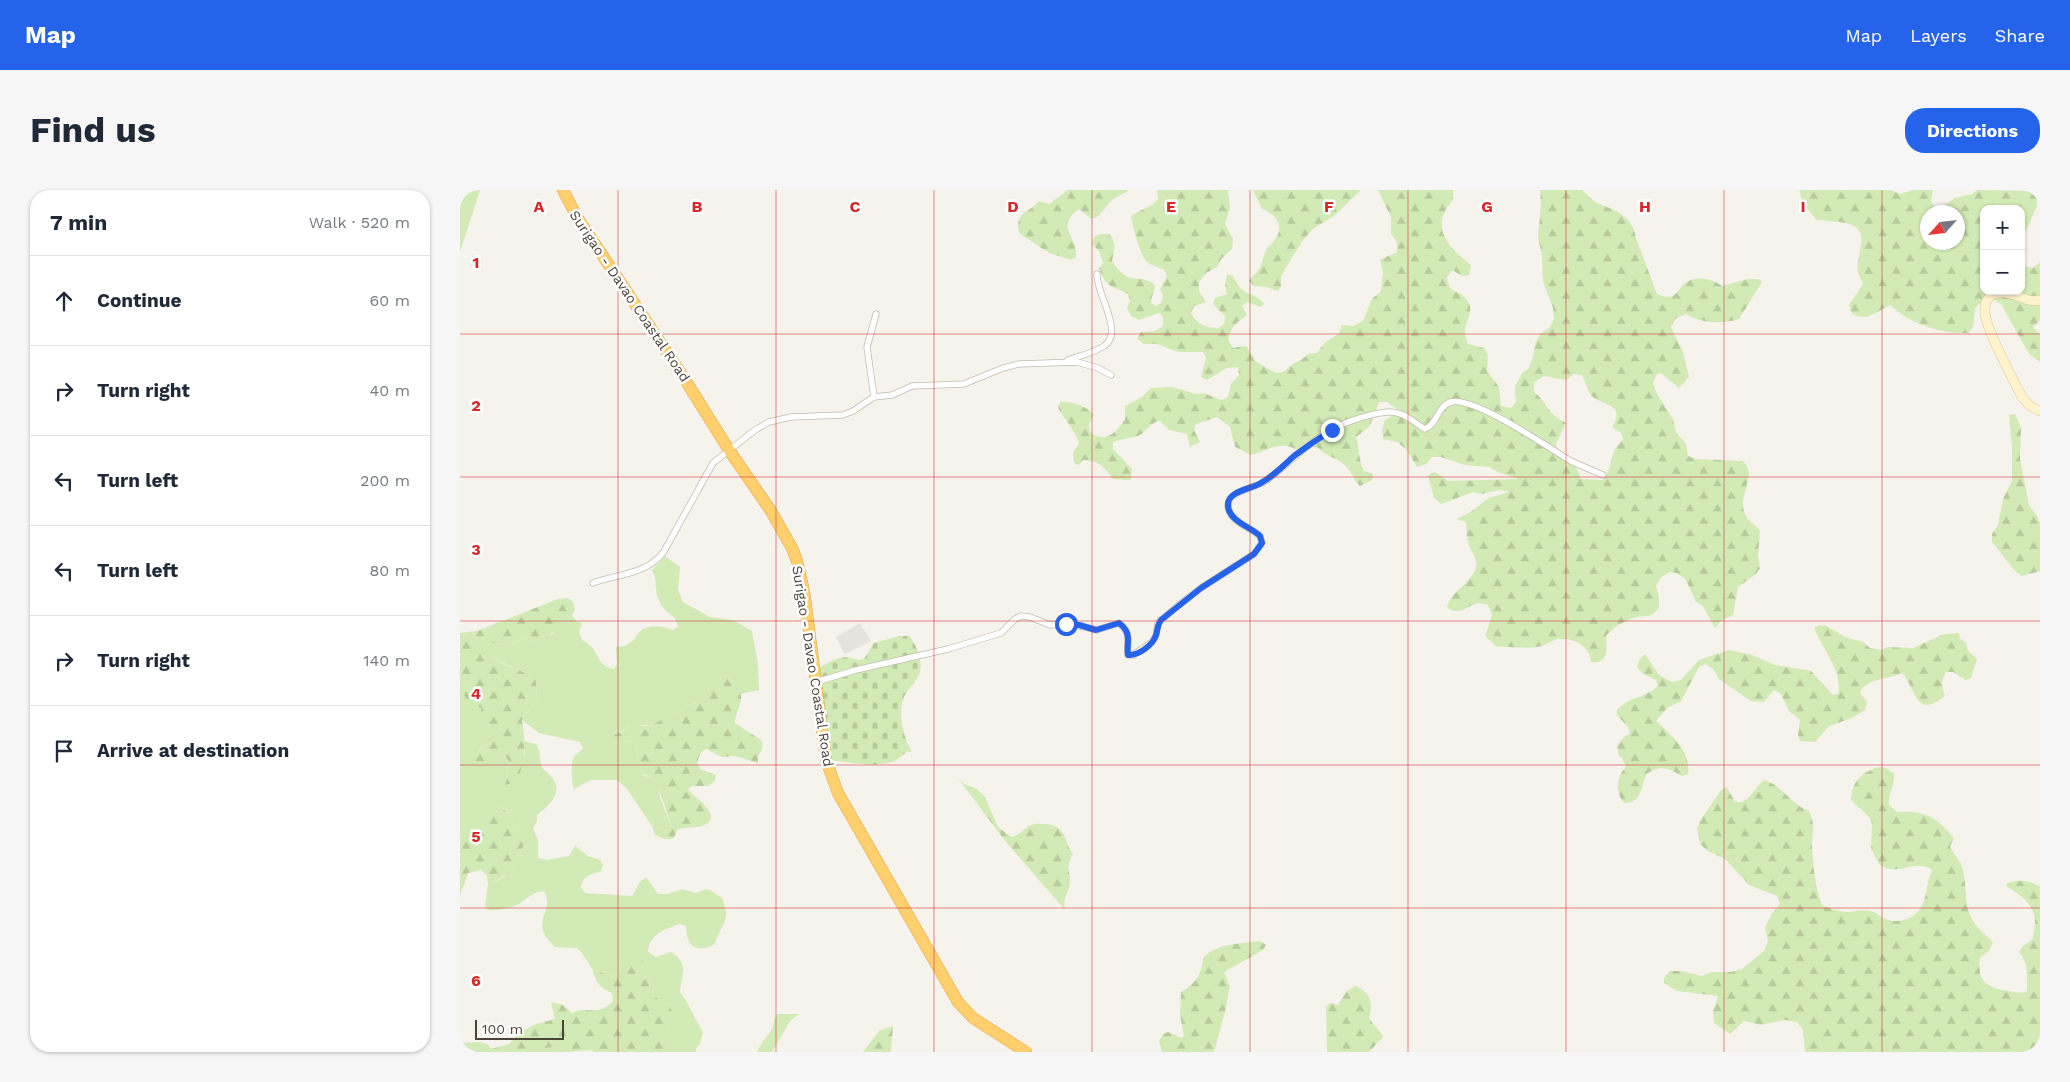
<!DOCTYPE html>
<html lang="en">
<head>
<meta charset="utf-8">
<style>
	body { margin:0; font-family:"Work Sans",sans-serif; background:#f6f6f7; color:#1f2937 }
	.controls { position:absolute; right:15px; top:15px; display:grid; overflow:hidden; border-radius:10px; box-shadow:0 1px 4px #0004 }
	.controls button { width:45px; height:45px; display:grid; place-items:center; padding:0; border:0; border-bottom:1px solid #e0e1e3; background:#fff; color:#1f2937; font:25px sans-serif }
	.compass { position:absolute; left:1460px; top:15px; width:45px; height:45px; border-radius:50%; background:#fff; box-shadow:0 1px 4px #0004; rotate:243deg }
	.scale { position:absolute; left:15px; bottom:12px; width:89px; box-sizing:border-box; padding-left:5px; border:2px solid #4b4439; border-top:0; font-size:14px; line-height:18px; white-space:nowrap; color:#4b4439; -webkit-text-stroke:4px #fff; paint-order:stroke }
	.stop { position:absolute; width:15px; height:15px; margin:-11px; border:4px solid #2563eb; border-radius:50%; background:#fff }
	.stop.end { background:#2563eb; border-color:#fff; box-shadow:0 1px 5px #0008 }
	.list { margin:0; padding:0; list-style:none }
	h2 { display:flex; justify-content:space-between; align-items:center; height:65px; margin:0; padding:0 20px; font-size:21px }
	h2 small { font-size:16px; font-weight:400; color:#747a83 }
	.list li { display:grid; grid-template-columns:32px 1fr auto; gap:15px; align-items:center; box-sizing:border-box; height:90px; padding:0 20px; border-top:1px solid #e0e1e3 }
	.list b { display:block; font-size:19px; white-space:nowrap }
	.list em { font-size:16px; font-style:normal; color:#747a83 }
	.icon { flex:none; width:28px; height:28px; fill:none; stroke:currentColor; stroke-width:2; stroke-linecap:round; stroke-linejoin:round }
	.map { position:relative; flex:none; width:1580px; height:862px; overflow:hidden; border-radius:20px }
	header { display:flex; align-items:center; gap:30px; box-sizing:border-box; height:70px; padding:0 25px; background:#2563eb; color:#fff }
	header strong { font-size:24px }
	nav { display:flex; gap:28px; margin-inline-start:auto; font-size:18px }
	.intro { display:flex; align-items:center; justify-content:space-between; box-sizing:border-box; height:120px; padding:0 30px }
	h1 { margin:0; font-size:35px }
	.button { padding:12px 22px; border-radius:20px; background:#2563eb; color:#fff; font-size:18px; font-weight:700 }
	main { display:flex; gap:30px; padding:0 30px }
	aside { flex:1; background:#fff; border-radius:20px; box-shadow:0 1px 4px #0004 }
	.map>svg:first-child { display:block }
	.industrial { fill:#e6e2dd }
	.green { fill:#d2eab5 }
	.forest { fill:url(#forest-firs); fill-rule:evenodd }
	.cemetery { fill:url(#cemetery-stones) }
	.lines { fill:none; stroke-linecap:round; stroke-linejoin:round }
	.street-casing { stroke:#c2bbae; stroke-width:7 }
	.secondary-casing { stroke:#d6c79b; stroke-width:10 }
	.highway-casing { stroke:#e0a43c; stroke-width:12 }
	.street { stroke:#fff; stroke-width:5.5 }
	.secondary { stroke:#fff3cd; stroke-width:9 }
	.highway { stroke:#ffcf6e; stroke-width:11 }
	.route { stroke:#2563eb; stroke-width:6 }
	.grid { fill:none; stroke:#d62828; stroke-width:1; stroke-opacity:0.55 }
	.labels { text-anchor:middle; stroke-width:5; stroke-linejoin:round; paint-order:stroke }
	.street-label { font-size:14px; fill:#4b4439; stroke:#fff }
	.grid-label { font-size:16px; text-anchor:middle; font-weight:bold; fill:#d62828; stroke:#fff; stroke-width:5; stroke-linejoin:round; paint-order:stroke }
</style>
</head>
<body>
<header>
<strong>Map</strong>
<nav><a>Map</a><a>Layers</a><a>Share</a></nav>
</header>
<div class="intro"><h1>Find us</h1><a class="button">Directions</a></div>
<main>
<aside>
<h2>7 min<small>Walk · 520 m</small></h2>
<ul class="list">
<li><svg class="icon" aria-label="ahead" viewBox="0 0 24 24"><path d="M12 20V5M6 11l6-6 6 6"/></svg><div><b>Continue</b></div><em>60 m</em></li>
<li><svg class="icon" aria-label="right" viewBox="0 0 24 24"><path d="M7 20v-9h11M14 6l5 5-5 5"/></svg><div><b>Turn right</b></div><em>40 m</em></li>
<li><svg class="icon" aria-label="left" viewBox="0 0 24 24"><path d="M17 20v-9H6M10 6l-5 5 5 5"/></svg><div><b>Turn left</b></div><em>200 m</em></li>
<li><svg class="icon" aria-label="left" viewBox="0 0 24 24"><path d="M17 20v-9H6M10 6l-5 5 5 5"/></svg><div><b>Turn left</b></div><em>80 m</em></li>
<li><svg class="icon" aria-label="right" viewBox="0 0 24 24"><path d="M7 20v-9h11M14 6l5 5-5 5"/></svg><div><b>Turn right</b></div><em>140 m</em></li>
<li><svg class="icon" aria-label="arrive" viewBox="0 0 24 24"><path d="M6 21V4h12l-3 4 3 4H6"/></svg><div><b>Arrive at destination</b></div></li>
</ul>
</aside>
<div class="map">
<svg width="1580" height="862" viewBox="0 0 1580 862">
	<defs>
		<pattern id="forest-firs" width="22" height="20" patternUnits="userSpaceOnUse" patternTransform="scale(1.25)"><rect width="22" height="20" fill="#d2eab5"/><path d="M5 1l3.5 6h-7zM16 11l3.5 6h-7z" fill="#b6ca9c"/></pattern>
		<pattern id="cemetery-stones" width="16" height="16" patternUnits="userSpaceOnUse" patternTransform="scale(1.25)"><rect width="16" height="16" fill="#d2eab5"/><path d="M2 7V4a2 2 0 0 1 4 0v3zM10 15v-3a2 2 0 0 1 4 0v3z" fill="#b6ca9c"/></pattern>
	</defs>
	<rect width="100%" height="100%" fill="#f6f3ec"/>
	<polygon class="industrial" points="400,433 411,451 385,464 376,447"/>
	<g class="green">
		<polygon points="0,0 20,0 0,62"/>
		<path d="M 205,366 L 220,377 L 218,400 L 223,412 L 250,427 L 273,430 L 292,441 L 298,474 L 299,500 L 280,504 C 276,492 271,488 259,485 L 251,495 L 245,508 L 238,513 L 230,514 L 219,522 L 212,524 L 192,535 L 171,535 L 157,543 L 151,553 L 167,551 L 174,552 L 179,562 L 176,571 L 183,586 L 192,587 L 198,592 L 200,607 L 211,636 L 207,641 L 192,636 L 167,599 L 157,590 L 131,590 L 114,599 C 112,595 110,572 114,567 C 116,564 120,562 123,558 L 120,552 L 79,543 L 62,530 L 77,510 L 76,490 C 62,478 40,475 26,462 L 30,453 L 52,454 L 64,449 L 75,452 L 92,445 C 95,433 100,428 112,425 L 116,431 L 122,433 L 119,442 L 122,450 C 140,458 136,477 154,479 L 157,474 L 156,457 C 160,456 165,456 168,454 C 174,451 175,447 179,443 C 186,433 204,437 213,440 L 218,437 L 215,428 C 205,421 197,413 196,399 C 195,390 197,390 192,380 Z"/>
		<path d="M 1,484 L 5,490 L 3,503 L 8,513 L 21,518 L 21,537 L 27,549 L 26,555 L 18,561 L 38,568 L 45,565 L 49,571 L 45,595 L 55,592 L 65,563 L 64,551 L 76,554 C 82,563 78,569 82,577 C 85,582 90,584 93,589 C 104,603 87,617 77,625 L 77,631 L 73,638 L 78,650 L 78,668 L 87,670 L 109,666 L 115,656 L 128,666 L 140,670 L 143,675 L 141,681 C 131,685 123,685 121,697 L 125,703 L 172,706 C 178,699 177,690 187,688 L 198,704 L 208,704 L 222,699 L 236,703 L 246,699 L 250,700 L 262,708 C 272,733 261,732 255,754 C 237,764 226,757 226,736 L 219,734 C 204,740 189,744 188,762 L 196,767 L 211,762 C 230,773 221,786 220,802 C 230,815 234,828 243,842 L 240,853 L 236,859 L 236,862 L 206,862 C 207,852 205,844 207,835 L 217,828 L 208,814 L 190,804 L 189,798 L 191,785 L 186,772 L 169,768 L 163,769 L 160,780 L 152,787 L 132,779 L 122,763 L 117,758 L 95,757 C 91,753 85,747 83,741 C 79,726 93,716 84,701 C 72,702 68,708 59,714 C 53,718 36,721 29,720 L 25,716 L 28,695 L 44,687 L 53,677 L 55,669 L 62,659 L 63,639 L 56,637 L 52,630 L 53,626 C 49,623 46,618 40,617 C 28,614 27,627 20,633 C 15,637 5,645 0,648 L 0,485 Z"/>
		<path d="M 318,824 L 339,824 L 330,831 L 312,862 L 297,862 C 303,847 314,844 314,829 Z"/>
		<polygon points="20,852 27,854 34,862 0,862 0,853"/>
		<polygon points="94,857 102,859 107,862 79,862 86,858"/>
	</g>
	<g class="forest">
		<path d="M 608,0 L 669,0 C 663,5 657,6 652,10 C 644,17 642,27 631,29 L 619,19 C 594,37 618,45 616,67 L 611,70 L 589,63 L 559,43 C 555,21 567,25 579,11 L 589,14 Z"/>
		<path d="M 697,0 L 768,0 L 770,17 L 765,34 L 773,49 L 772,59 L 762,68 L 757,77 L 746,83 L 739,92 L 739,101 L 746,112 L 734,116 L 731,123 C 737,134 745,138 758,138 L 764,134 L 765,126 L 753,114 L 755,108 L 767,104 L 765,96 L 767,84 L 773,86 C 776,91 778,97 783,100 C 791,106 798,105 804,114 L 800,117 L 787,112 L 782,116 L 787,125 C 777,132 770,138 768,150 L 773,158 L 783,156 L 787,157 L 795,171 L 812,181 L 818,183 L 825,181 C 831,173 841,172 848,164 L 857,163 L 865,152 L 879,144 L 882,135 L 893,136 L 903,131 L 912,109 L 921,101 L 923,83 L 920,70 L 937,62 L 937,52 L 931,44 L 931,27 L 918,0 L 993,0 L 993,10 C 968,37 989,58 1011,75 L 1009,85 L 1001,86 L 993,80 L 987,87 C 989,106 1000,98 1008,112 C 1015,121 1004,132 1005,142 C 1005,146 1007,151 1008,154 L 1024,158 L 1028,165 L 1027,181 L 1039,197 L 1041,216 L 1051,218 L 1056,212 L 1055,197 L 1062,183 L 1069,178 L 1073,167 L 1075,154 L 1080,144 L 1089,138 L 1094,129 L 1093,118 L 1083,91 L 1082,65 L 1078,48 L 1081,13 L 1080,0 L 1122,0 C 1127,4 1132,10 1137,13 C 1156,21 1172,25 1176,48 L 1197,104 C 1200,105 1205,107 1209,107 C 1217,106 1219,99 1224,94 C 1234,85 1252,88 1262,96 L 1288,89 L 1299,89 L 1302,92 L 1279,129 C 1260,134 1243,134 1226,124 L 1215,129 L 1211,137 L 1223,162 L 1229,187 L 1219,198 L 1201,183 L 1197,184 L 1193,193 L 1197,204 L 1213,229 L 1216,242 L 1226,254 L 1228,266 L 1236,269 L 1282,271 C 1301,284 1272,309 1288,329 C 1291,333 1296,336 1300,340 L 1298,366 L 1300,378 L 1296,384 L 1278,397 L 1273,425 L 1261,431 L 1255,438 L 1243,416 L 1236,412 L 1226,390 L 1217,383 L 1210,382 L 1200,388 L 1196,396 L 1199,408 L 1199,418 C 1188,430 1189,424 1177,427 C 1166,430 1153,437 1146,446 C 1147,458 1149,475 1131,472 C 1130,456 1115,448 1099,449 C 1092,450 1085,456 1077,457 C 1064,459 1050,456 1037,457 L 1025,446 L 1032,425 L 1028,415 C 1025,414 1022,413 1020,413 C 1007,414 1000,428 987,417 C 991,401 1012,393 1016,377 C 1018,368 1011,362 1009,355 C 1006,348 1007,339 1006,332 L 997,329 L 1009,323 L 1029,308 L 1049,302 L 1039,300 L 1022,304 L 1013,302 L 981,314 L 974,308 L 968,285 L 975,282 L 988,291 L 1059,289 L 1040,283 L 1029,277 L 1005,275 L 981,267 L 972,267 L 966,274 L 957,277 L 946,259 L 937,252 L 923,249 L 922,240 L 925,230 L 936,224 L 936,218 L 927,212 L 919,212 L 910,236 L 896,247 C 900,259 898,270 904,281 L 913,284 L 912,290 L 900,296 C 893,289 892,282 885,275 C 878,268 866,267 857,257 L 847,258 L 843,262 C 838,261 833,257 827,256 C 814,254 803,262 791,265 L 775,257 L 770,237 L 757,227 L 736,234 L 734,240 L 740,252 L 730,257 L 727,244 L 709,240 L 700,231 C 690,232 688,240 680,245 C 677,247 660,249 653,252 L 653,259 L 672,279 L 671,290 L 653,289 C 645,278 639,270 623,270 L 619,275 L 614,273 L 613,263 L 619,253 C 615,240 605,230 598,218 L 600,212 C 609,210 629,217 634,225 L 629,234 L 630,242 C 646,254 655,243 665,230 L 665,216 L 682,207 L 691,198 L 712,197 L 736,204 L 743,203 L 762,210 L 768,207 L 771,194 L 779,185 L 778,177 L 767,178 L 747,190 L 741,187 L 746,168 L 743,162 L 718,162 L 697,154 L 684,154 L 677,149 L 681,142 L 695,141 L 703,136 L 703,127 L 699,123 L 679,130 L 671,126 L 667,118 L 670,111 L 668,104 C 652,96 645,97 639,78 L 643,73 L 639,61 L 632,54 L 634,47 L 641,44 L 649,44 C 657,52 654,61 652,71 C 670,99 677,81 695,95 C 695,101 691,106 691,113 L 696,116 L 701,113 L 703,106 L 700,99 L 707,86 L 704,80 C 699,77 691,76 686,71 C 681,66 672,35 671,26 C 680,19 691,18 698,9 ZM 1114,184 L 1122,185 C 1125,191 1127,199 1130,204 C 1140,216 1168,213 1152,237 L 1161,243 L 1163,249 C 1147,265 1155,274 1143,290 L 1121,289 L 1117,279 L 1097,260 L 1096,254 L 1106,233 C 1086,223 1088,213 1074,202 L 1074,192 L 1084,186 L 1106,190 Z"/>
		<path d="M 793,0 L 901,0 L 874,26 L 854,38 L 843,50 L 825,79 L 821,87 L 821,96 L 818,101 L 806,97 L 794,96 L 789,91 C 792,86 797,83 799,79 C 803,73 803,66 806,60 C 809,55 813,53 816,48 C 825,35 814,23 802,19 Z"/>
		<path d="M 1339,0 L 1430,0 L 1440,4 L 1452,0 L 1473,0 L 1471,10 L 1473,15 L 1479,19 L 1495,8 L 1512,4 L 1517,0 L 1577,1 L 1577,16 L 1566,41 L 1561,41 L 1561,19 L 1524,19 L 1524,101 L 1561,101 L 1561,75 L 1573,78 L 1580,72 L 1580,130 L 1573,137 L 1580,144 L 1580,172 L 1569,164 L 1541,114 L 1533,109 L 1524,109 L 1515,118 L 1513,138 L 1508,143 C 1481,144 1450,134 1430,115 C 1416,122 1408,132 1392,124 L 1389,115 L 1403,94 C 1402,91 1399,87 1398,83 C 1394,66 1415,38 1385,33 C 1376,31 1366,31 1357,30 L 1343,14 ZM 1468,22 L 1498,22 L 1498,52 L 1468,52 Z"/>
		<polygon points="1555,224 1561,238 1560,269 1569,315 1577,326 1580,334 1580,381 1562,386 1555,381 1532,352 1532,344 1538,335 1543,309 1552,291 1552,257 1549,225"/>
		<path d="M 108,408 L 113,412 L 115,419 L 112,425 C 95,430 95,442 84,454 L 64,449 L 52,454 L 30,453 L 27,462 C 39,476 62,478 76,490 L 77,510 L 62,530 C 66,553 66,571 56,592 L 45,595 L 49,571 L 45,565 C 31,570 30,580 14,581 C 12,568 16,562 26,555 L 27,549 L 21,537 L 21,518 L 8,513 L 3,503 L 5,490 L 0,485 L 0,443 L 17,441 L 98,409 Z"/>
		<path d="M 1359,435 L 1367,436 L 1385,447 L 1403,452 L 1410,458 L 1421,460 L 1428,457 L 1453,458 L 1484,444 L 1499,443 L 1500,449 L 1506,453 L 1508,461 L 1517,469 L 1511,488 L 1506,490 L 1493,482 L 1486,482 C 1480,492 1482,496 1485,506 C 1455,530 1457,500 1442,483 C 1429,489 1404,489 1400,503 L 1407,512 L 1405,520 L 1392,528 L 1369,536 L 1355,552 L 1340,551 L 1338,545 L 1340,530 L 1329,521 L 1321,504 L 1314,500 L 1304,512 L 1291,511 L 1259,489 L 1254,480 L 1246,474 L 1239,477 L 1221,511 L 1207,518 L 1196,531 C 1211,545 1231,560 1228,584 L 1222,586 C 1207,577 1201,575 1186,584 C 1181,598 1182,613 1164,613 C 1155,602 1156,587 1166,577 L 1162,568 L 1159,566 L 1157,556 L 1164,547 L 1170,543 L 1168,537 L 1157,525 L 1157,520 C 1168,507 1187,507 1198,496 L 1196,490 L 1183,484 L 1177,477 L 1180,469 L 1185,464 L 1199,485 L 1212,492 L 1221,490 L 1239,470 L 1269,460 L 1292,465 L 1315,475 L 1351,481 L 1373,505 L 1378,504 C 1383,480 1362,459 1354,438 Z"/>
		<path d="M 259,485 C 272,488 285,499 280,514 C 278,522 275,524 275,533 L 301,550 C 304,556 302,561 298,566 L 298,573 L 275,566 L 262,567 L 246,559 L 241,562 L 237,572 L 240,579 L 256,585 L 255,591 L 248,596 L 232,596 L 228,600 C 235,607 264,626 244,635 C 236,639 226,636 217,640 L 214,648 C 208,651 202,648 195,645 L 192,636 L 207,641 L 211,636 C 209,629 197,591 194,588 C 189,585 181,585 175,582 L 176,571 L 179,562 L 174,552 L 167,551 L 151,553 L 150,548 L 171,535 L 176,534 L 184,536 L 192,535 L 212,524 L 219,522 L 230,514 L 238,513 L 245,508 L 254,488 Z"/>
		<path d="M 1420,577 L 1426,578 L 1434,584 C 1435,596 1428,603 1429,615 L 1437,622 C 1463,620 1479,627 1494,649 L 1490,656 C 1492,662 1496,666 1500,672 C 1507,684 1504,712 1510,725 C 1514,736 1525,744 1533,752 L 1529,761 L 1520,768 C 1517,791 1526,798 1548,801 C 1555,802 1561,804 1567,801 C 1567,787 1569,773 1559,762 L 1563,756 L 1573,749 C 1573,743 1575,738 1575,732 C 1575,714 1560,705 1546,696 L 1548,693 C 1559,689 1569,691 1580,696 L 1580,862 L 1345,862 L 1343,840 L 1337,832 L 1325,830 L 1301,835 L 1284,831 L 1270,844 L 1254,833 L 1253,821 L 1258,806 L 1217,801 L 1204,793 L 1204,788 L 1210,781 L 1221,781 L 1242,786 L 1252,782 L 1271,782 L 1282,779 L 1304,761 L 1308,751 L 1305,738 L 1311,725 L 1320,714 L 1317,706 L 1289,695 L 1265,669 L 1248,661 L 1240,654 L 1237,638 L 1240,631 L 1261,600 L 1267,597 L 1275,612 C 1292,614 1293,596 1305,590 C 1323,597 1331,614 1349,621 C 1356,636 1352,641 1352,656 C 1353,675 1355,698 1362,715 C 1370,719 1379,722 1388,722 C 1395,722 1405,719 1411,721 C 1417,723 1422,728 1428,730 C 1436,732 1444,731 1451,727 C 1469,717 1464,698 1472,680 C 1460,670 1444,681 1431,679 C 1427,679 1422,676 1419,674 L 1411,658 L 1412,634 L 1410,628 L 1391,610 C 1392,591 1402,581 1420,577 Z"/>
		<path d="M 497,587 L 504,594 L 517,599 L 525,607 L 538,637 L 551,647 C 559,646 564,638 571,635 C 576,633 581,634 587,634 C 608,638 603,650 613,664 C 605,679 610,679 610,692 C 609,704 602,706 605,720 L 546,652 Z"/>
		<path d="M 39,616 L 54,626 L 52,630 L 56,637 L 63,639 L 67,644 L 66,652 L 55,669 L 53,677 L 49,683 L 28,695 L 27,686 L 21,680 L 8,683 L 0,706 L 0,648 C 6,644 14,638 19,633 C 27,626 26,617 39,616 Z"/>
		<path d="M 800,751 L 806,755 L 803,760 L 764,782 L 770,797 L 765,822 L 754,862 L 702,862 L 699,851 L 703,844 L 708,842 L 722,848 L 724,846 L 720,825 L 721,802 C 735,794 742,785 743,768 C 757,753 780,754 800,751 Z"/>
		<path d="M 169,767 L 186,772 L 191,785 L 189,798 L 190,804 L 208,814 L 217,828 L 215,833 L 207,835 C 205,845 207,852 206,862 L 134,862 L 132,860 L 107,862 L 102,859 L 94,857 L 86,858 L 79,862 L 34,862 L 31,859 L 49,854 L 60,842 L 76,834 L 95,829 L 91,812 L 103,815 L 112,823 C 129,815 136,828 153,811 L 152,803 C 139,798 136,792 132,779 L 152,787 L 160,780 L 163,769 Z"/>
		<path d="M 895,796 C 911,802 913,813 909,828 C 913,835 920,840 923,847 L 909,862 L 867,862 L 866,816 L 871,813 L 878,815 L 887,801 Z"/>
		<polygon points="433,836 431,862 403,862 419,841"/>
	</g>
	<path class="cemetery" d="M 439,446 L 449,446 C 458,456 466,478 456,490 C 451,497 444,503 442,513 C 439,529 444,548 452,562 L 447,561 C 444,564 441,567 438,569 C 421,580 387,571 368,570 L 355,480 C 368,473 382,462 397,470 L 404,469 L 414,453 Z"/>
	<g class="lines">
		<g class="street-casing">
			<g id="street">
				<path d="M 608,170 C 619,166 634,163 644,156 C 665,142 636,104 637,84"/>
				<polyline points="414,207 407,157 416,124"/>
				<path d="M 133,393 C 157,384 185,385 203,363 L 253,273 L 295,240 L 309,232 L 331,227 L 383,225 L 393,221 L 414,207 L 432,205 L 452,196 L 504,194 L 543,178 L 559,174 L 617,172 L 638,178 L 651,185"/>
				<path d="M 356,492 L 396,480 L 488,459 L 541,443 L 555,429 L 561,426 L 570,427 L 590,435 L 612,434 L 637,440 L 659,433 C 673,444 666,452 668,465 L 673,465 L 691,453 L 696,446 L 698,433 L 715,418 L 741,398 L 794,364 L 802,353 L 800,346 C 791,337 769,332 768,316 C 767,301 794,298 804,292 C 828,275 847,253 873,239 C 887,231 913,223 928,222 C 944,221 953,232 965,239 C 977,235 977,216 991,212 C 1014,206 1089,258 1111,271 C 1121,276 1132,280 1143,285"/>
			</g>
		</g>
		<g class="secondary-casing">
			<path id="secondary" d="M 1580,110 C 1565,114 1554,100 1539,103 C 1528,104 1524,112 1525,122 C 1525,138 1554,191 1562,207 L 1570,216 L 1580,221"/>
		</g>
		<g class="highway-casing">
			<polyline id="highway" points="103,0 117,27 224,188 269,260 311,321 332,358 337,371 344,401 366,570 378,603 498,812 513,828 566,862"/>
		</g>
		<use href="#street" class="street"/>
		<use href="#secondary" class="secondary"/>
		<use href="#highway" class="highway"/>
	</g>
	<g class="lines">
		<path class="route" d="M 606,434 L 619,435 L 636,440 L 659,433 C 673,444 666,452 668,465 C 678,466 693,455 696,445 C 698,439 697,435 701,430 L 741,398 L 794,364 L 802,353 L 800,346 C 791,337 768,331 768,315 C 767,301 792,299 801,293 C 814,286 823,276 834,266 C 846,257 859,248 872,240"/>
	</g>
	<path class="grid" d="M 158,0 L 158,862M 316,0 L 316,862M 474,0 L 474,862M 632,0 L 632,862M 790,0 L 790,862M 948,0 L 948,862M 1106,0 L 1106,862M 1264,0 L 1264,862M 1422,0 L 1422,862M 0,144 L 1580,144M 0,287 L 1580,287M 0,431 L 1580,431M 0,575 L 1580,575M 0,718 L 1580,718"/>
	<g class="labels">
		<g class="street-label">
			<text transform="translate(170 106) rotate(56)" y="5">Surigao - Davao Coastal Road</text>
			<text transform="translate(353 476) rotate(81)" y="5">Surigao - Davao Coastal Road</text>
		</g>
	</g>
	<g class="grid-label">
		<text x="79" y="22">A</text>
		<text x="237" y="22">B</text>
		<text x="395" y="22">C</text>
		<text x="553" y="22">D</text>
		<text x="711" y="22">E</text>
		<text x="869" y="22">F</text>
		<text x="1027" y="22">G</text>
		<text x="1185" y="22">H</text>
		<text x="1343" y="22">I</text>
		<text x="16" y="78">1</text>
		<text x="16" y="221">2</text>
		<text x="16" y="365">3</text>
		<text x="16" y="509">4</text>
		<text x="16" y="652">5</text>
		<text x="16" y="796">6</text>
	</g>
</svg>
<div class="controls">
<button>+</button>
<button>−</button>
</div>
<svg class="compass" viewBox="-18 -18 36 36"><path d="M0-13l5 13h-10z" fill="#e53935"/><path d="M0 13l5-13h-10z" fill="#747a83"/></svg>
<div class="scale">100 m</div>
<div class="stop" style="left:606px;top:434px"></div>
<div class="stop end" style="left:872px;top:240px"></div>
</div>
</main>
</body>
</html>
